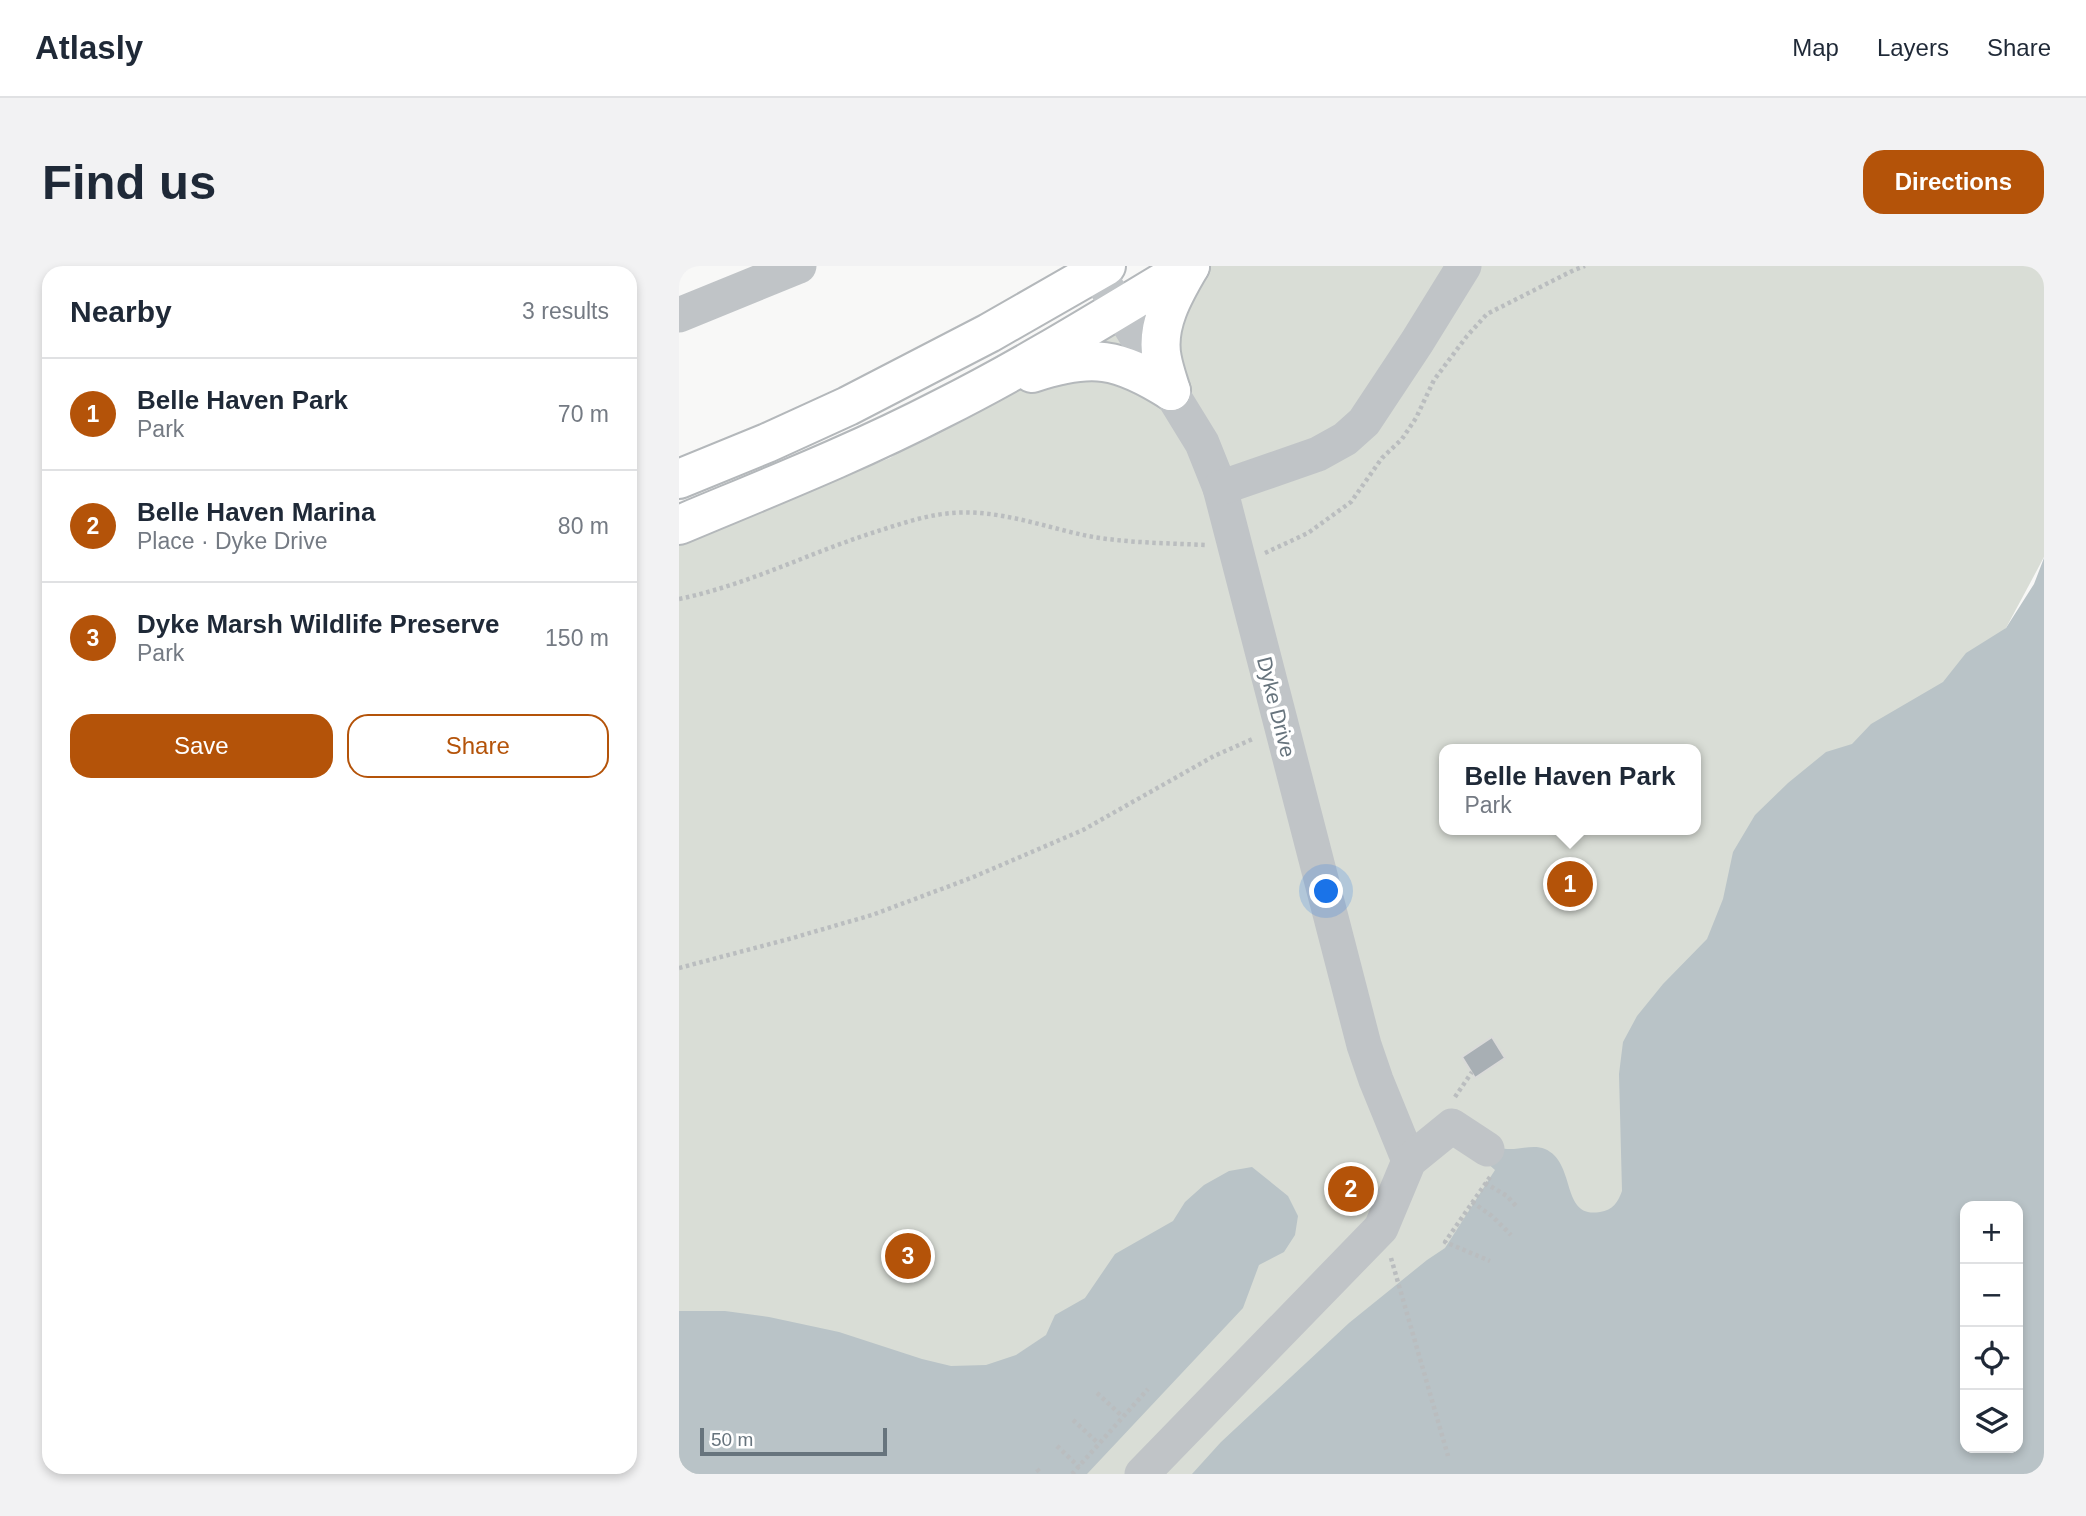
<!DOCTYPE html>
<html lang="en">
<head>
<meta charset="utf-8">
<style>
	body { margin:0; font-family:Helvetica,sans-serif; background:#f2f2f3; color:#1f2937 }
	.controls { position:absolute; right:21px; bottom:21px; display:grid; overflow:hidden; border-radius:14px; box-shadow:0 4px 10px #0003 }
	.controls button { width:63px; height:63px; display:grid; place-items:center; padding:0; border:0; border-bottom:2px solid #e0e1e3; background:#fff; color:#1f2937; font:35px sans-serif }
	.scale { position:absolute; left:21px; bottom:18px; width:187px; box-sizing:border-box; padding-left:7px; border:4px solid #67747d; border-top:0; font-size:19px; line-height:24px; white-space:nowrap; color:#67747d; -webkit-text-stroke:5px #fff; paint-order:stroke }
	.you { position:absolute; left:648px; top:626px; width:24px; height:24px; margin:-18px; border:5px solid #fff; border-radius:50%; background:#1a73e8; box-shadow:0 0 0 10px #1a73e833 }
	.badge { display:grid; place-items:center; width:46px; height:46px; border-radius:50%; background:#b45309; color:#fff; font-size:23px; font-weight:700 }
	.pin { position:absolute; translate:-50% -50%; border:4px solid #fff; box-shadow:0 2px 7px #0006 }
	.popup { position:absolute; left:760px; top:478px; width:262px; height:91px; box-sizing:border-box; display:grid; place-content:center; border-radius:14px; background:#fff; filter:drop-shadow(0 2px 5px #0005); font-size:23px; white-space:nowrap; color:#747a83 }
	.popup b { font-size:26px; color:#1f2937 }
	.popup::after { content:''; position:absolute; left:50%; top:100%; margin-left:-14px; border:14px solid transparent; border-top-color:#fff }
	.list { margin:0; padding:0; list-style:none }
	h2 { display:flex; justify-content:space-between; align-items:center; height:91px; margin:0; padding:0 28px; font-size:30px }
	h2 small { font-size:23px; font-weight:400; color:#747a83 }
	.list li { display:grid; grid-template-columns:46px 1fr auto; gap:21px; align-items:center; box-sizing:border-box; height:112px; padding:0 28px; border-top:2px solid #e0e1e3 }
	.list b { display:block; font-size:26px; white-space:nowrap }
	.list p { margin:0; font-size:23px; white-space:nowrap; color:#747a83 }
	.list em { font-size:23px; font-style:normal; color:#747a83 }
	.actions { display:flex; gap:14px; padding:21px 28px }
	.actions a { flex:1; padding:16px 0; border:2px solid #b45309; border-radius:21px; text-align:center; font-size:24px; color:#b45309 }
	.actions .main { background:#b45309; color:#fff }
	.icon { flex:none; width:38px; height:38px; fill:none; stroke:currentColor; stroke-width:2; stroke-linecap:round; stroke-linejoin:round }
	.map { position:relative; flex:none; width:1365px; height:1208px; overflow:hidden; border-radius:21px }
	header { display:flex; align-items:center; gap:42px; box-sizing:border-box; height:98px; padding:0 35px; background:#fff; border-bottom:2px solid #e0e1e3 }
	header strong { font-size:33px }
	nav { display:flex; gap:38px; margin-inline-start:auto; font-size:24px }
	.intro { display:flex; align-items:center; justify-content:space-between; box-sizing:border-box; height:168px; padding:0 42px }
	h1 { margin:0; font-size:49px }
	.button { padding:18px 32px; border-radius:21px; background:#b45309; color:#fff; font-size:24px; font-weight:700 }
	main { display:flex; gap:42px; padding:0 42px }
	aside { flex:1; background:#fff; border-radius:21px; box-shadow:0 4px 10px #0003 }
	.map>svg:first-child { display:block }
	.green { fill:#d9ddd6; fill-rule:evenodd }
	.water { fill:#b9c3c7; fill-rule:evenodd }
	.building { fill:#a8afb4; stroke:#dadad9; stroke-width:2 }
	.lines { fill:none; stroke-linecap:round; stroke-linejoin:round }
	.major-casing { stroke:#b4b8bb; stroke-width:42 }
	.path { stroke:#babdbf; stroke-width:4.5; stroke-dasharray:3.5 3.5; stroke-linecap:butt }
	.minor { stroke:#c0c4c7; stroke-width:35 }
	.major { stroke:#fff; stroke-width:38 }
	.labels { text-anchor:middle; stroke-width:7; stroke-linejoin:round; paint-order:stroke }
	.street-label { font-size:21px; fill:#67747d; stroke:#fff }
</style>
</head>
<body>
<header>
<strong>Atlasly</strong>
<nav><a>Map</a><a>Layers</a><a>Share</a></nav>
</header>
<div class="intro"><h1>Find us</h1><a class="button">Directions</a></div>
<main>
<aside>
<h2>Nearby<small>3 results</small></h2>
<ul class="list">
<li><span class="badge">1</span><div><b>Belle Haven Park</b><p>Park</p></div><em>70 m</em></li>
<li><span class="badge">2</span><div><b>Belle Haven Marina</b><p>Place · Dyke Drive</p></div><em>80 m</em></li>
<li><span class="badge">3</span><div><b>Dyke Marsh Wildlife Preserve</b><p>Park</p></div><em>150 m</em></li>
</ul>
<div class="actions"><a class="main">Save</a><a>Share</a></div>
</aside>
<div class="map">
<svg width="1365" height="1208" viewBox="0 0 1365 1208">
	<rect width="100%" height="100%" fill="#f8f8f7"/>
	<path class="green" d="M 501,0 L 1365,0 L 1365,291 L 1327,362 L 950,954 L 606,1208 L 0,1208 L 0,273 L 211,192 L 440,42 ZM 765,483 L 1017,483 L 1017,564 L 765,564 Z"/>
	<g class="water">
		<path d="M 1365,292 L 1365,1208 L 513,1208 L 542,1176 L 670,1057 L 748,994 L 766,982 L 816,904 L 799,889 L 809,874 C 814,877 822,883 828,883 C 841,884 854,878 866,883 C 898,897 881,953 921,946 C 934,944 939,936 943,925 L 940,808 L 944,776 L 958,750 L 984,718 L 1028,673 L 1044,633 L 1054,586 L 1076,549 L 1109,517 L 1147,486 L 1173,478 L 1192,458 L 1264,416 L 1287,387 L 1327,362 L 1355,318 ZM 1286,940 L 1339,940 L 1339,1182 L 1286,1182 Z"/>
		<polygon points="573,901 609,930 619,950 616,969 605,986 580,999 564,1042 408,1208 0,1208 0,1045 46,1045 90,1051 160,1066 243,1093 272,1100 307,1099 337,1089 367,1069 376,1049 406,1032 436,988 494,955 506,936 525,919 550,905"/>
	</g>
	<g class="building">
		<polygon points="813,771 826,792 796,812 783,791"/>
		<polygon points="665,899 682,900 679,946 662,945"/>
	</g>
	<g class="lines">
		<g class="major-casing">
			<g id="major">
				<path d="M 353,107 C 413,87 440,92 492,125"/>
				<path d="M 492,125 C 489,115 485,104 483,93 C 476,60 495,27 511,0"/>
				<polyline points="0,213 88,177 169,140 310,67 427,0"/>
				<path d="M 0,259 C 88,222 177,187 262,143 C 348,100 429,49 511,0"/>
			</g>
		</g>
		<g class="path">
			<polyline points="586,287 629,267 672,236 703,192 723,173 737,152 755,114 788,70 808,48 895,4 906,0"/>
			<path d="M 0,333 C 68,319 130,287 196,266 C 221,258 247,249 273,247 C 319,243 365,261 409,270 C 447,277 487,277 526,279"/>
			<polyline points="0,702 110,673 193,649 292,612 404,564 535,490 576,472"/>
			<polyline points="776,831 793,806"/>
			<polyline points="811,911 766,976 811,995"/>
			<polyline points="806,917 828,930 837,940"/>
			<polyline points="793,936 813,950 832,969"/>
			<polyline points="712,992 769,1190"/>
			<polyline points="418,1127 443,1150"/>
			<polyline points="394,1154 419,1177"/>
			<polyline points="378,1180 400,1201"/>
			<polyline points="358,1203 362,1208"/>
			<polyline points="393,1208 469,1123"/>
		</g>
		<g class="minor">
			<polyline points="418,6 523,177 541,222 685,779 697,814 730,895"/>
			<polyline points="0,49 120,0"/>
			<polyline points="541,222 639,188 666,173 685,156 738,76 785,0"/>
			<polyline points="463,1208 702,962 730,895 773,860 808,883"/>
		</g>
		<use href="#major" class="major"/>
	</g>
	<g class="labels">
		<g class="street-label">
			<text transform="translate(597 441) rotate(76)" y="7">Dyke Drive</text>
		</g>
	</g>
</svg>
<div class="controls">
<button>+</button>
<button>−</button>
<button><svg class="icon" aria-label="locate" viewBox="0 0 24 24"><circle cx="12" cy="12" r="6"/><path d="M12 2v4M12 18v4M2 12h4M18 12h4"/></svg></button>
<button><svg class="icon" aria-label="layers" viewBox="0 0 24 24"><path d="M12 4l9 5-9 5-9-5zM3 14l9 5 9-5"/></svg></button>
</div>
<div class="scale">50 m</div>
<div class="you"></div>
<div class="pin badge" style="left:891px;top:618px">1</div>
<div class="popup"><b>Belle Haven Park</b>Park</div>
<div class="pin badge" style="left:672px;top:923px">2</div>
<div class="pin badge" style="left:229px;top:990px">3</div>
</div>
</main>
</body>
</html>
